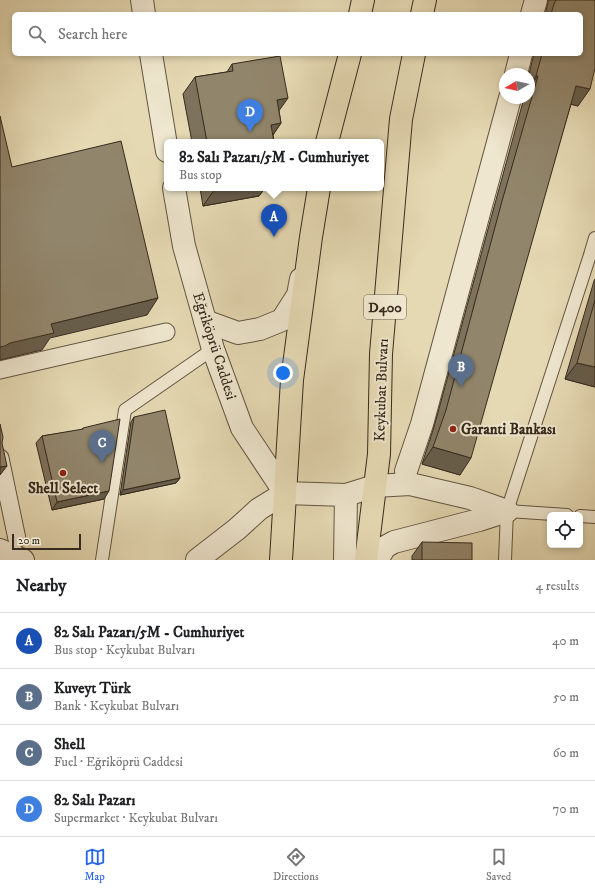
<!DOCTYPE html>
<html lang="en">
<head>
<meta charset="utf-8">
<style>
	body { margin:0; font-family:"IM FELL DW Pica",serif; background:#f2f2f2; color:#202124 }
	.controls { position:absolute; right:12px; bottom:12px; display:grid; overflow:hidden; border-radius:6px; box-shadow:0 2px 6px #0003 }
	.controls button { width:36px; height:36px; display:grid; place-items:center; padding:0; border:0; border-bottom:1px solid #e0e0e0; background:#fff; color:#202124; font:20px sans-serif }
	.compass { position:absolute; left:499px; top:68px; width:36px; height:36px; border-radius:50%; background:#fff; box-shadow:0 2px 6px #0003; rotate:261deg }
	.scale { position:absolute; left:12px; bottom:10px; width:69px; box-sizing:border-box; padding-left:4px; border:2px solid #362b1d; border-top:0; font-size:11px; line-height:14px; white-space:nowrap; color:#362b1d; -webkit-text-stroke:3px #eee6ce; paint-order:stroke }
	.you { position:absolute; left:283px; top:373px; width:14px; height:14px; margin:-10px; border:3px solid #fff; border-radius:50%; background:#1a73e8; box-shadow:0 0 0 6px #1a73e833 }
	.badge { display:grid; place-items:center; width:26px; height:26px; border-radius:50%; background:#2563eb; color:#fff; font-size:13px; font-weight:700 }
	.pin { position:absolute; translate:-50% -33px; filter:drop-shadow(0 1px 2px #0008) }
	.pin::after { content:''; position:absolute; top:21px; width:14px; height:12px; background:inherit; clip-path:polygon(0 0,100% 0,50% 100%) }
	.popup { position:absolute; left:164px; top:139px; width:220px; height:52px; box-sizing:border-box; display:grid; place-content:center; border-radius:6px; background:#fff; filter:drop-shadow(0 1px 3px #0005); font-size:13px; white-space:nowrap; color:#757577 }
	.popup b { font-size:15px; color:#202124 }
	.popup::after { content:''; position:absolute; left:50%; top:100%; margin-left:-8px; border:8px solid transparent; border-top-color:#fff }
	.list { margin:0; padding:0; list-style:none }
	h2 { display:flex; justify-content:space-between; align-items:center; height:52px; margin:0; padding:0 16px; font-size:17px }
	h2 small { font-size:13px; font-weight:400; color:#757577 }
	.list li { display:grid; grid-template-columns:26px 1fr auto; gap:12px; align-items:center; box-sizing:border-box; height:56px; padding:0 16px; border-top:1px solid #e0e0e0 }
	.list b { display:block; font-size:15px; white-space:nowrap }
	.list p { margin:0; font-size:13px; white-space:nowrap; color:#757577 }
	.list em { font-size:13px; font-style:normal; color:#757577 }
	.icon { flex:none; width:22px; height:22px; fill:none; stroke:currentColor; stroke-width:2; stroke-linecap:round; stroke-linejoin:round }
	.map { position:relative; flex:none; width:595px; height:560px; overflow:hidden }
	.search { position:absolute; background:#fff; box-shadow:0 2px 6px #0003; left:12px; right:12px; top:12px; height:44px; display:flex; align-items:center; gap:10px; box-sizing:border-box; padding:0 14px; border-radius:6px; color:#757577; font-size:15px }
	.sheet { height:276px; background:#fff }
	nav { display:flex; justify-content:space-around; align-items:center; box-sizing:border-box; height:56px; border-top:1px solid #e0e0e0; background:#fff; font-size:11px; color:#757577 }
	nav a { display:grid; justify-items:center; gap:2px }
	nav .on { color:#2563eb }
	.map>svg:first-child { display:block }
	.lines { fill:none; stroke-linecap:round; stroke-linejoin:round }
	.service-casing { stroke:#625642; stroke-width:14 }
	.pedestrian-casing { stroke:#625642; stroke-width:19 }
	.minor-casing { stroke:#625642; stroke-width:24 }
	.trunk-casing { stroke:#362b1d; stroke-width:24 }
	.service { stroke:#eee6ce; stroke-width:12 }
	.pedestrian { stroke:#eee6ce; stroke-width:17 }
	.minor { stroke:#eee6ce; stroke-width:22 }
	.trunk { stroke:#e5d9b3; stroke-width:22 }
	.wall { fill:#7d725c; stroke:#362b1d }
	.shaded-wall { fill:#665d4b; stroke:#362b1d }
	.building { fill:#91856b; stroke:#362b1d }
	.poi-dot { fill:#8f2418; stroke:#eee6ce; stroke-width:1.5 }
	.labels { text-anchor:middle; stroke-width:4; stroke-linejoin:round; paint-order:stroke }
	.shield { fill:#eee6ce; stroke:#6d6352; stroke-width:1 }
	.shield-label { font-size:14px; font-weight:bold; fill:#362b1d }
	.street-label { font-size:15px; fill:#362b1d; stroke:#eee6ce }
	.poi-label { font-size:15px; font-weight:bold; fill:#362b1d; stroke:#eee6ce; text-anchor:start }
</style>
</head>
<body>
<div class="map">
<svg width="595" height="560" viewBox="0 0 595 560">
	<rect width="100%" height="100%" fill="#e5d9b3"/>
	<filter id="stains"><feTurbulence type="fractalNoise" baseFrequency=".005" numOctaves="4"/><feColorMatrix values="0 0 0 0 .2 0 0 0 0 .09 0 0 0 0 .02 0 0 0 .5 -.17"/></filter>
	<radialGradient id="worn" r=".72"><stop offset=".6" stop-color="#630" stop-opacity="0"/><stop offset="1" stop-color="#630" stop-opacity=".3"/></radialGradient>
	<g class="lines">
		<g class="service-casing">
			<g id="service">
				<polyline points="507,511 567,515"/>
				<polyline points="580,516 595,517"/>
				<polyline points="102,560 125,410 213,349"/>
				<polyline points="505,560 507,511 590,255 595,238"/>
			</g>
		</g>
		<g class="pedestrian-casing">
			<g id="pedestrian">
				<polyline points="0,370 166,332"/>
				<polyline points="0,458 17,539"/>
			</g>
		</g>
		<g class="minor-casing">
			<g id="minor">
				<polyline points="142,0 144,14"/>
				<polyline points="532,14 536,0"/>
				<polyline points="151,54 167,151"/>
				<polyline points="516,74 521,54"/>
				<polyline points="174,188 184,246 213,349 242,428 285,493"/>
				<polyline points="205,321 238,333 260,329 282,320 298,295 301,279"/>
				<polyline points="406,471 422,424 510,98"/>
				<polyline points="346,495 375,486 410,484 470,498 507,511"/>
				<polyline points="0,550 23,560"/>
				<polyline points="197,560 237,529 259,509 285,493 346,495 345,560"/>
				<polyline points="377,560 385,547 394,542 479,520 507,511"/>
			</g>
		</g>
		<g class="trunk-casing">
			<g id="trunk">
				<polyline points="360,14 363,0"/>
				<polyline points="422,14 425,0"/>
				<polyline points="327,142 350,54"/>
				<polyline points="281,560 292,380 311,237 319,188"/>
				<polyline points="366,560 379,454 381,354 401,119 414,54"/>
			</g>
		</g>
		<use href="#service" class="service"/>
		<use href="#pedestrian" class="pedestrian"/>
		<use href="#minor" class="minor"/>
		<use href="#trunk" class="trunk"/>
	</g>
	<g class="wall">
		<polygon points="548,0 595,0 578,106 571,104 460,475 422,464 434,427 491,218 524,98 529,98 529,74 534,54 581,54 581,14 545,14 548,3"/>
		<polygon points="232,64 279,111 281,123 273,135 274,142 192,142 183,94 195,77 227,72"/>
		<polygon points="200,188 265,188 259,196 203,206"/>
		<polygon points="595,279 595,387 565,379 594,281"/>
		<polygon points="134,417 180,478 176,483 120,495 131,422"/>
		<polygon points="83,428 104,499 52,510 36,443 42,436 82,430"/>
		<polygon points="422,542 472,560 412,560 412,556"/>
	</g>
	<g class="shaded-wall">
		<polygon points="536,76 538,76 529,88 529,86"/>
		<polygon points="576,86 590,89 578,106 565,103"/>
		<polygon points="288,98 276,115 277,100"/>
		<polygon points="281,123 270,139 271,125"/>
		<polygon points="221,188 265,188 259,196 203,206 215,189"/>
		<polygon points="158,298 147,315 50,338 42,350 0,360 0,347 51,324"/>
		<polygon points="577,363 595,367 595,387 565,379"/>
		<polygon points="433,447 471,458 460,475 422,464"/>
		<polygon points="7,466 0,475 0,467"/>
		<polygon points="180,478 176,483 120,495 123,490"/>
		<polygon points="109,491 104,499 52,510 57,502"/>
	</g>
	<g class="building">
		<polygon points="556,0 595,0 595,68 590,89 576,86 471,458 433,447 446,410 502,201 538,76 536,76 542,54 581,54 581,14 551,14 554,4"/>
		<polygon points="280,56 288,98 277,100 281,123 271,125 274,142 207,142 195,77 233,71 232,64"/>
		<polygon points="0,116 12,167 121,141 158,298 51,324 54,333 10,343 5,346 0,347"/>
		<polygon points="595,300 595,367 577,363"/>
		<polygon points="165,410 180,478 123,490 134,417"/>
		<polygon points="120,419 109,491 57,502 42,436 83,429 83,428"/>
		<polygon points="0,424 3,437 2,443 7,466 0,467"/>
		<polygon points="422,542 472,543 472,560 422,560"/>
	</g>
	<g class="poi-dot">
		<circle cx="453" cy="429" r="4"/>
		<circle cx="63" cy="473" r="4"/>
	</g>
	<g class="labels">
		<rect class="shield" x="364" y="295" width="42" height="24" rx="3"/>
		<g class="shield-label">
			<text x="385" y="312">D400</text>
		</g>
		<g class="street-label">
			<text transform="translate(215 346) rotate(72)" y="5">Eğriköprü Caddesi</text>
			<text transform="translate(381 390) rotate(-88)" y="5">Keykubat Bulvarı</text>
		</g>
		<g class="poi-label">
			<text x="461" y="434">Garanti Bankası</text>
			<text x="63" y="493" text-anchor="middle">Shell Select</text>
		</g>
	</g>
	<rect width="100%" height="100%" filter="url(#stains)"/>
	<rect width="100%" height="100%" fill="url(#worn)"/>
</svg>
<div class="controls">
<button><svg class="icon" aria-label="locate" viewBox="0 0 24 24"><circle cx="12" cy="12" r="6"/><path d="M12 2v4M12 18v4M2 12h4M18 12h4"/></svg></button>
</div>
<svg class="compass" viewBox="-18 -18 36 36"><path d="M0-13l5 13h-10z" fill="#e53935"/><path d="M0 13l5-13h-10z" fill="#757577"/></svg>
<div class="scale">20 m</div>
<div class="you"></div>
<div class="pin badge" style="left:274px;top:237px;background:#1a4fb4">A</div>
<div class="popup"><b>82 Salı Pazarı/5M - Cumhuriyet</b>Bus stop</div>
<div class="pin badge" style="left:461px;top:387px;background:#5c6f8a">B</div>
<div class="pin badge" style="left:102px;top:463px;background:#5c6f8a">C</div>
<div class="pin badge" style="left:250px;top:132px;background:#3f7fe0">D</div>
<div class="search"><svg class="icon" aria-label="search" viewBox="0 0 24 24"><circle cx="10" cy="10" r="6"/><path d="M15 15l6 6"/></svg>Search here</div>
</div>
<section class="sheet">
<h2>Nearby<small>4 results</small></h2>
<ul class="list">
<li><span class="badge" style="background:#1a4fb4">A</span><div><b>82 Salı Pazarı/5M - Cumhuriyet</b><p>Bus stop · Keykubat Bulvarı</p></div><em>40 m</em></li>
<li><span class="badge" style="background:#5c6f8a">B</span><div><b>Kuveyt Türk</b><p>Bank · Keykubat Bulvarı</p></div><em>50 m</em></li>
<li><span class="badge" style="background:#5c6f8a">C</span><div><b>Shell</b><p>Fuel · Eğriköprü Caddesi</p></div><em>60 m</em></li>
<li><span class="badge" style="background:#3f7fe0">D</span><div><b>82 Salı Pazarı</b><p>Supermarket · Keykubat Bulvarı</p></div><em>70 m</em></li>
</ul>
</section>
<nav>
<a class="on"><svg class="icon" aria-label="map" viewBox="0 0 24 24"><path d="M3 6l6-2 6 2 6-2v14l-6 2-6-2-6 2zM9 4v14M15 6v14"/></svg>Map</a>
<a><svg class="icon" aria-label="directions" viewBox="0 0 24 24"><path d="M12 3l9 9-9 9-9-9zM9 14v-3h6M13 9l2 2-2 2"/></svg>Directions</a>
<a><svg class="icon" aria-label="saved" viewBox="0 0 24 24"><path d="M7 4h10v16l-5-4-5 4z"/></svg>Saved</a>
</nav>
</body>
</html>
